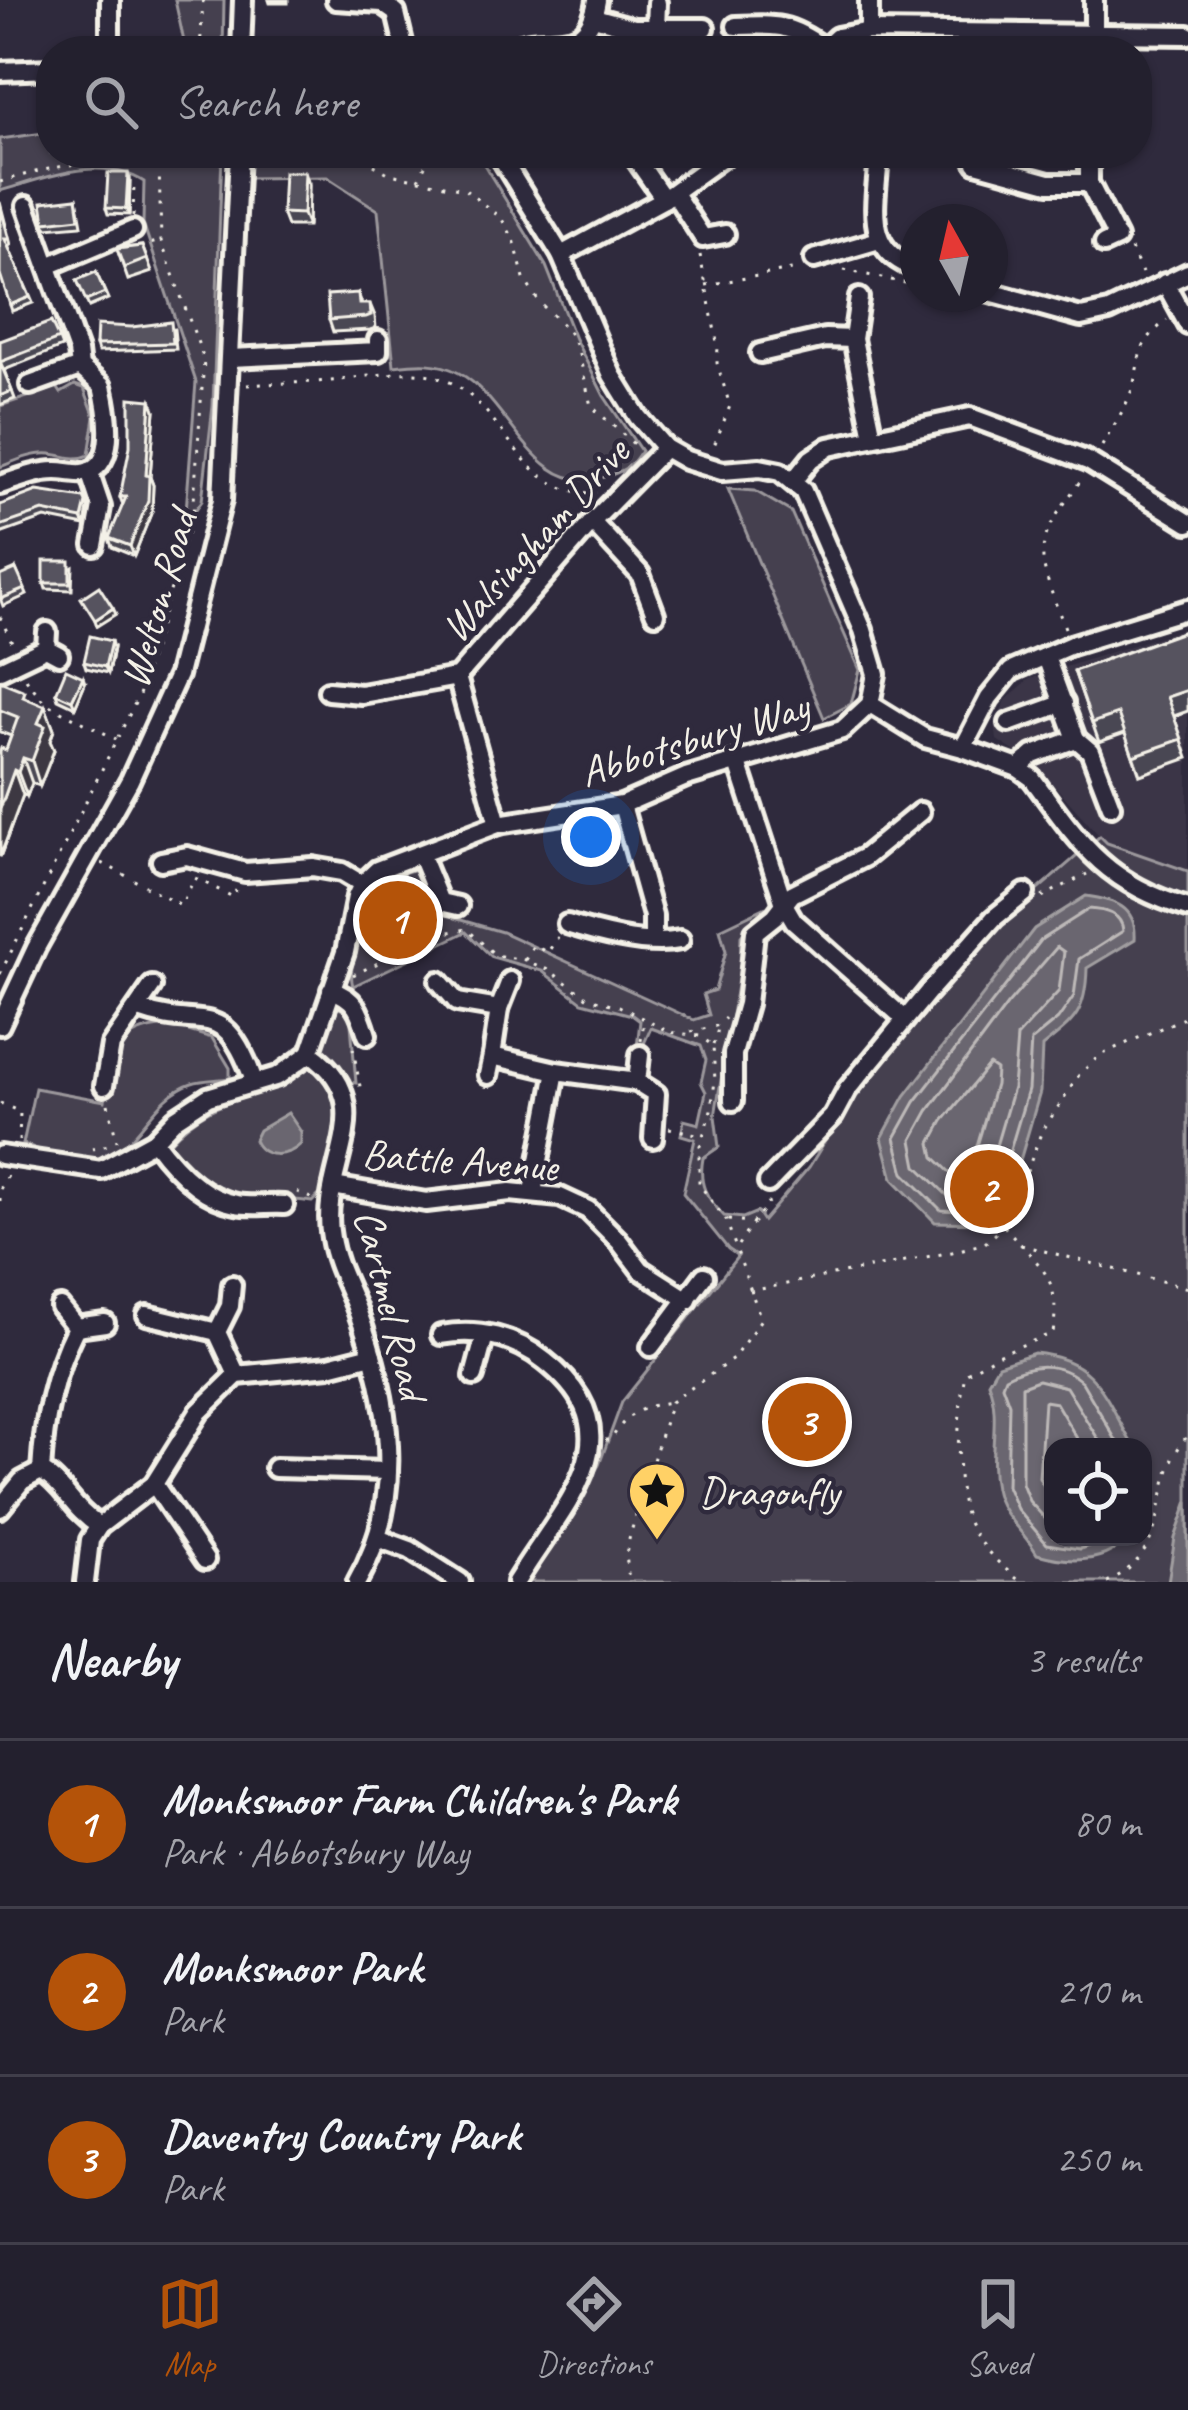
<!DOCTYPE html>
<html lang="en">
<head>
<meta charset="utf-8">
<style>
	body { margin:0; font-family:Caveat,sans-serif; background:#2f2d3a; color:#f1f3f6 }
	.controls { position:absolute; right:36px; bottom:36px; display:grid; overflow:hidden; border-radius:24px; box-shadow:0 3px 9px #0004 }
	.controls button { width:108px; height:108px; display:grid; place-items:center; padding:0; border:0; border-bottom:3px solid #403e4a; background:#23202e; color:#f1f3f6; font:60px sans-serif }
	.compass { position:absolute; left:900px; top:204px; width:108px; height:108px; border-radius:50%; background:#23202e; box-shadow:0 3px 9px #0004; rotate:352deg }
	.you { position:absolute; left:591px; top:837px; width:42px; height:42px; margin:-30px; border:9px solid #fff; border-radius:50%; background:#1a73e8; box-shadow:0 0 0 18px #1a73e833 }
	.badge { display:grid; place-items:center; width:78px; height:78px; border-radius:50%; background:#b45309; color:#fff; font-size:39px; font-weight:700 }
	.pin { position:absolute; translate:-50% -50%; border:6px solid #fff; box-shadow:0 3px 12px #0006 }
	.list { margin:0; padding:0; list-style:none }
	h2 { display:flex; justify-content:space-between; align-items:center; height:156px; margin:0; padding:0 48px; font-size:51px }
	h2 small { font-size:39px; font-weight:400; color:#a3a3aa }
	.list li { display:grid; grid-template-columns:78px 1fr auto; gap:36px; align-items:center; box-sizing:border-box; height:168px; padding:0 48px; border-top:3px solid #403e4a }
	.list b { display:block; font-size:45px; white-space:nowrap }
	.list p { margin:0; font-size:39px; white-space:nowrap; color:#a3a3aa }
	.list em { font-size:39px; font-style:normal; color:#a3a3aa }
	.icon { flex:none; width:66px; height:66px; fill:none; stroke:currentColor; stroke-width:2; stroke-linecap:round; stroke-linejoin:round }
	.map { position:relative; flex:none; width:1188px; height:1582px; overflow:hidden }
	.search { position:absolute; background:#23202e; box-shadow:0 3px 9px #0004; left:36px; right:36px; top:36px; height:132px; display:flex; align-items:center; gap:30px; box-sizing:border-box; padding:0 42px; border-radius:48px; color:#a3a3aa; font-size:45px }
	.sheet { height:660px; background:#23202e }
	nav { display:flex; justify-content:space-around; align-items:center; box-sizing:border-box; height:168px; border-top:3px solid #403e4a; background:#23202e; font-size:33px; color:#a3a3aa }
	nav a { display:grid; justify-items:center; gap:6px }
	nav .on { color:#b45309 }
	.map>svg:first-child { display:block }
	.built { fill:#3b3647 }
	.green { fill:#454050; stroke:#9c989c; stroke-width:3; fill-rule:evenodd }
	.water { fill:#6a6670; stroke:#a19ea0; stroke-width:3 }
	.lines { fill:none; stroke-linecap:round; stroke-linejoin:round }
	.shore { stroke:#bdb9b8; stroke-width:3 }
	.minor-casing { stroke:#f4f1e8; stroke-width:26 }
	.path { stroke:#f4f1e8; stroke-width:3; stroke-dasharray:3 9; stroke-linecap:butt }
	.minor { stroke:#2f2a3d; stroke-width:16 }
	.wall { fill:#4a4752; stroke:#f4f1e8; stroke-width:3 }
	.shaded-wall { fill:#3c3942; stroke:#f4f1e8; stroke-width:3 }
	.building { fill:#56525f; stroke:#f4f1e8; stroke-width:3 }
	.labels { text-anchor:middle; stroke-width:9; stroke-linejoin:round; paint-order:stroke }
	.street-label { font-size:42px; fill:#f4f1e8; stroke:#2f2a3d }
	.poi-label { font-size:42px; fill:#f4f1e8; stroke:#2f2a3d; text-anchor:start }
</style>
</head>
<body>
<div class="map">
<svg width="1188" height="1582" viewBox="0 0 1188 1582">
	<rect width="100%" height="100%" fill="#2f2a3d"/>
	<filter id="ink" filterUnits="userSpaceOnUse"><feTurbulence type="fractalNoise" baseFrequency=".00833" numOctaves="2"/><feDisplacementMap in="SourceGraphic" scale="24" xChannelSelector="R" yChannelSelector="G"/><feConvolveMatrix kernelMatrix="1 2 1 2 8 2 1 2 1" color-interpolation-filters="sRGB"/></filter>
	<g filter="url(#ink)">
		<polygon class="built" points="1188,627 1188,871 1106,843 1037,766 997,740 995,723 1006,700 1029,679"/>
		<g class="green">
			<polygon points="175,0 224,0 223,51 186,51"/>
			<path d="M 51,132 L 51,153 L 222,153 L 213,406 L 202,501 L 185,524 L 196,382 L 143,223 L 144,182 C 100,154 45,178 0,191 L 0,139 Z"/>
			<path d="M 249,153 L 477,153 L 546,266 L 575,339 L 604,396 L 641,451 C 632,467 622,472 604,477 C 534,498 510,400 459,373 C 437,361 418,363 394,366 L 378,210 L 327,177 L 249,178 Z"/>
			<path d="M 75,385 L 84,388 L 95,417 L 89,455 C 74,462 64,455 51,454 C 34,452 15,461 0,467 L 0,406 L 57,387 L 61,393 Z"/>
			<polygon points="728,489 755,491 791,512 860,670 851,704 824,718"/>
			<path d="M 1100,836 L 1107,843 L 1188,871 L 1188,1582 L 527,1582 L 599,1465 L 622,1402 L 738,1256 L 728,1249 L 683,1193 L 695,1139 L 681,1135 L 684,1120 L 699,1124 L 706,1092 L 701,1082 L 706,1060 L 701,1046 L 651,1028 L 642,1048 L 637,1047 L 640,1021 L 632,1015 L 582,1002 L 542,971 L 492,957 L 466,932 L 353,986 C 346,967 365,898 382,884 C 392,875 407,872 419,868 L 454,918 L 502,932 L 694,1020 L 709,1015 L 703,994 L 715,990 L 726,951 L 720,929 L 766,907 L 741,936 L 740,967 L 715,1116 L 719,1147 L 703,1158 C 698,1185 706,1197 724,1216 L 743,1218 L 757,1212 L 763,1221 L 809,1167 L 854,1094 L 916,1017 L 995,927 ZM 1053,1447 L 1143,1447 L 1143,1537 L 1053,1537 Z"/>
			<path d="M 333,1006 L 350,1012 L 356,1083 L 349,1082 C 317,1045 315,1055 333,1006 Z"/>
			<path d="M 172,1026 L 212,1038 L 230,1068 L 230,1078 C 218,1080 203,1079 192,1083 C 151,1096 137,1152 97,1161 C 74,1166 45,1151 23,1144 L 35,1088 L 105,1101 C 117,1052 115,1028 172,1026 Z"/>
			<path d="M 309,1068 L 321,1070 C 350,1107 332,1150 322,1192 L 312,1202 C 242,1192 214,1212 168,1144 C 202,1106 230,1102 276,1087 C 287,1084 298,1074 309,1068 Z"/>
		</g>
		<g class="water">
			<path d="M 1086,896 C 1115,900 1137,907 1135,939 L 1087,968 C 1086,1012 1076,1020 1042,1047 L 1040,1092 L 1007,1205 L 986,1223 L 935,1222 L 893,1179 L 882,1138 L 905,1096 L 1034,929 Z"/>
			<path d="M 288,1113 L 301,1132 L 301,1144 C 287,1158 262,1159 254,1140 L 259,1130 Z"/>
			<path d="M 1034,1353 C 1096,1359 1104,1395 1132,1444 L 1132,1447 L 1053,1447 L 1053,1537 L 1129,1537 C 1105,1565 1069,1563 1037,1554 C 1024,1531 1000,1516 995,1488 C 987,1452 1002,1418 988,1382 L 998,1365 Z"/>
			<polygon points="1188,1501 1188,1582 1168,1582 1175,1538"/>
		</g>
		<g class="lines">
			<g class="shore">
				<path d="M 1089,909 C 1104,910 1122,913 1123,931 L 1079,959 L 1074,996 L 1058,1019 L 1031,1041 L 1028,1090 L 996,1197 L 980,1212 L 941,1210 L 904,1173 L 895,1138 L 915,1102 L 1042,939 Z"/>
				<polygon points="1057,947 1064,952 1059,991 1017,1037 1013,1088 983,1190 973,1197 948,1196 917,1166 912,1140 928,1111 1007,1005"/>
				<polygon points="989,1065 996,1070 995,1085 968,1176 957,1179 934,1157 931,1143 943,1121"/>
				<polyline points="1053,1500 1039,1478 1044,1401 1056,1403 1082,1447"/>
				<polyline points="1053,1527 1029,1501 1022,1483 1022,1386 1038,1380 1066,1387 1103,1447"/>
				<path d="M 1113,1537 L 1080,1549 L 1047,1544 L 1017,1509 L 1007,1486 L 1009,1404 L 1002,1385 L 1005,1377 C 1031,1363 1059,1361 1082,1382 L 1120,1447"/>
			</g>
			<g class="minor-casing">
				<g id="minor">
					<polyline points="336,0 382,3 396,13 405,51"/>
					<polyline points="869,0 869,31"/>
					<polyline points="594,17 634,28 705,28"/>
					<path d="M 736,26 C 776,24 790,24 823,48"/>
					<polyline points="656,28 657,3"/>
					<polyline points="1094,35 1094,0"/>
					<polyline points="110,51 110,0"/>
					<polyline points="241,51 243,0"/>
					<path d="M 507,51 C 541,26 587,65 597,0"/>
					<polyline points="822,51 837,37 869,31 1188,35"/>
					<polyline points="0,71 51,69"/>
					<polyline points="632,153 664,199"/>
					<path d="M 879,153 C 877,203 860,251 918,269"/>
					<polyline points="1089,153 1089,183 1117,238 1104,244"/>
					<polyline points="976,163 1049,183 1089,183"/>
					<polyline points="674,193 703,238 725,234"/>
					<polyline points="561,255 664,199 728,153"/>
					<polyline points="814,259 879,240"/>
					<polyline points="48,266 133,230"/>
					<polyline points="1165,283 1188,325"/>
					<polyline points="990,292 1081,317 1109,311 1188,273"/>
					<polyline points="859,298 853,339 873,437"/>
					<polyline points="760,353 825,338 853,339"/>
					<polyline points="230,358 378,351 378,340"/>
					<polyline points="30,385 80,367"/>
					<polyline points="89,471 101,507 94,545"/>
					<polyline points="794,480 811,459 829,447 970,417 1088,461 1188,523"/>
					<path d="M 0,485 C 18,479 37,471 56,471 C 70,471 82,477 94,469 C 116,455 107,407 102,386 L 80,367 L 78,351 L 26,206"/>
					<polyline points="592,522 640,574 655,614"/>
					<polyline points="47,632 46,648 59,655"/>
					<polyline points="0,670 46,648"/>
					<polyline points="457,677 498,824"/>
					<polyline points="328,691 361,694 457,677 592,522 665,448"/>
					<polyline points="870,704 925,738 963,748 989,698 1011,671 1071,645 1188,609"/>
					<polyline points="1009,723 1064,703"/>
					<polyline points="1076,739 1090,751 1111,806"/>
					<path d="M 963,748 L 1018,768 L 1032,778 C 1080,844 1106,884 1188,908"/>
					<polyline points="737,760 784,904 794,921 905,1019"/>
					<polyline points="1018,768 1033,755 1076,739 1046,657"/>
					<polyline points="622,805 653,916 653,939"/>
					<polyline points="421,856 440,902 458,906"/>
					<polyline points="161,861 187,856 245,872 313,867 342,872 362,884"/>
					<path d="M 567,924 C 599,934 648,947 680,940"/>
					<polyline points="439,981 457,1002 499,1009 510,981"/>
					<path d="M 331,990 C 356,998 360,1012 367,1035"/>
					<path d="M 139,1009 C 204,1033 223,994 254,1081"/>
					<polyline points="499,1009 492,1056 556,1071 637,1082 656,1094 653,1138"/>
					<polyline points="0,1025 36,948 130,780 178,675 222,500 239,153"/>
					<polyline points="310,1053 345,952 356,897 362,884 377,870 498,824 622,805 686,777 842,730 870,704 876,674 863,630 803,491 780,472 760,468 722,471 686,460 665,448 638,417 612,375 561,255 498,153"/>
					<path d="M 310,1053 C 386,1106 317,1168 331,1238 C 335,1263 347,1284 356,1307 C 390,1397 407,1496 357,1582"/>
					<polyline points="488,1075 492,1056"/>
					<polyline points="637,1082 640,1055"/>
					<polyline points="104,1086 111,1045 152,986"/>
					<polyline points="733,1101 733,1054 747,1004 755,932 775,916 792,894 865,857 920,812"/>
					<path d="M 154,1141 C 173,1167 201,1198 236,1204 C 251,1207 269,1204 284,1205"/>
					<polyline points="1,1155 101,1170 154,1141 176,1118 208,1097 278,1076 310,1053"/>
					<polyline points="768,1183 833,1116 847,1090 928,992 994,918 1025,893"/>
					<polyline points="333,1186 426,1202 510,1192 560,1197 588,1210 619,1241 641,1270 688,1300"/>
					<polyline points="533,1192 556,1071"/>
					<polyline points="232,1285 230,1306 217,1332 237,1375"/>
					<path d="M 60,1307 L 76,1327 C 53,1373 44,1419 41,1471 C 63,1483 72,1509 99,1526"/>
					<polyline points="147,1315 217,1332"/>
					<polyline points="76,1327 105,1323"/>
					<path d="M 441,1335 C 478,1328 515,1337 545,1361 C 640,1435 564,1503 516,1582"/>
					<polyline points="651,1347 704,1276"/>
					<polyline points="474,1376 485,1335"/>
					<polyline points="275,1468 388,1471"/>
					<polyline points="154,1484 205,1560"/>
					<polyline points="0,1508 22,1481 41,1471"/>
					<polyline points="380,1539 410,1550 460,1582"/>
					<polyline points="85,1582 90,1540 99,1526 154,1484 199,1412 237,1375 329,1366 372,1355"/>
				</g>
			</g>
			<g class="path">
				<polyline points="200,51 203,0"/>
				<polyline points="353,153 390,174 464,189 501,218 514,239 524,279 539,302 568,331 578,350 591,406 638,448"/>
				<polyline points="418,179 432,153"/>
				<path d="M 0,182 C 51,166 104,156 158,163"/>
				<polyline points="133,216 134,184"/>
				<polyline points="140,247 160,241"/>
				<polyline points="1131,249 1142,273"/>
				<polyline points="700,255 718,347 717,363 730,406 713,448"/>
				<polyline points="844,270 905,283"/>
				<polyline points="706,285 797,269"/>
				<path d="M 247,385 C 274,383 302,383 330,381 C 368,378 412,364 448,381 C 510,412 517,495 597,493"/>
				<path d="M 1102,446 C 1111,430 1123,412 1130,395 C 1144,356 1131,350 1167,320"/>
				<polyline points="0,617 12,642"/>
				<path d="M 1065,628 C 1035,549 1031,549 1081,480"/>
				<polyline points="26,679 45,703 116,739"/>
				<polyline points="102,863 181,905 195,878 233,897 236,890"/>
				<polyline points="1042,897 1087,874"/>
				<polyline points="421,902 438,934 467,929 495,955 525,960 550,971 588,998 619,1006 669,1032 700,1036 713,1046 715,1081 711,1110 699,1149 699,1184 726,1220 761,1319 733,1359 671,1402 630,1535 626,1554 629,1582"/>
				<polyline points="525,960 533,946 548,952 558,937"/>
				<polyline points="0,974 139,695 193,515 204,360 161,241 159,164 168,153"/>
				<polyline points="353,975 436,935"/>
				<polyline points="691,1032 719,1025 725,1018"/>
				<polyline points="641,1041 644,1021"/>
				<polyline points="713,1045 719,1026"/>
				<polyline points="353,1048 361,1092"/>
				<polyline points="0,1103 20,1112 19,1142"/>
				<polyline points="108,1104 117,1141"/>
				<polyline points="669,1128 701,1135"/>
				<polyline points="92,1149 112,1144"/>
				<polyline points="297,1192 315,1200"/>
				<polyline points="0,1201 0,1189 9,1174"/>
				<polyline points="728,1220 754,1222 772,1198"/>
				<path d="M 1004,1226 C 1039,1266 1062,1276 1053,1333 L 997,1355 L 965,1374 C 958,1409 954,1482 966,1517 C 975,1543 1000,1565 1021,1582"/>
				<polyline points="738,1245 753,1223"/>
				<polyline points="1021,1245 1188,1288"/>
				<polyline points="750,1291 952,1252 985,1243 1002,1228 1015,1204 1041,1133 1079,1075 1100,1055 1188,1016"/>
				<polyline points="391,1349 422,1340"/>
				<path d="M 605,1440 L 611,1440 C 625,1415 641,1406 670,1402"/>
				<path d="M 1107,1582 C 1178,1549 1146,1483 1188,1435"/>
			</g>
			<use href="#minor" class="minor"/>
		</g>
		<g class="wall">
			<polygon points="269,0 288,0 288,3 270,3"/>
			<polygon points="130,180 129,215 108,214 106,208"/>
			<polygon points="309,185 308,226 287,226 282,213"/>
			<polygon points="77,198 82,225 47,228 45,222"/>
			<polygon points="0,202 11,245 8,246 33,303 12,311 10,305"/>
			<polygon points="142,246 152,272 128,280 117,249"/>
			<polygon points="96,272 108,299 89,307 77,280"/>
			<polygon points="358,293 362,304 370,304 375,316 376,328 370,330 333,332 329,320"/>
			<polygon points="174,329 176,349 98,352 96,345"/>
			<polygon points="59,339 62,347 4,370 15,399 0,405 0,341"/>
			<polygon points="151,400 155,410 150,477 153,485 152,511 134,556 112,547 109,538 123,505 120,497"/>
			<polygon points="84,498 88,508 85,526 45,518 0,534 0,505"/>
			<polygon points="73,567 72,590 46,589 44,583"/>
			<polygon points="16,569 27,595 3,606 0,598"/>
			<polygon points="1188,630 1188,711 1174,716 1188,758 1140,775 1125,733 1099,742 1074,671"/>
			<polygon points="113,648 108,673 86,668 84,662"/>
			<polygon points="0,681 28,699 45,706 54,730 50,741 54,750 40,786 32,783 27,796 23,795 0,857 0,751 6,750 11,736 0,732"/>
			<polygon points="85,683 75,707 58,699 56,693"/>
		</g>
		<g class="shaded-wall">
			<polygon points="305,172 309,185 308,226 303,214"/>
			<polygon points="128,173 130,180 129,215 126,209"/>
			<polygon points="151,400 155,410 150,477 153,485 152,511 134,556 130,546 146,475"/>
			<polygon points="86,502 88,508 85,526 82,519"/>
			<polygon points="113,608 116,614 97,626 95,620"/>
			<polygon points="111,641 113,648 108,673 105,667"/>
			<polygon points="83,677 85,683 75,707 72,700"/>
			<polygon points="45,706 54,730 50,741 54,750 40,786 32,761 38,723"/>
			<polygon points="23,758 32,783 27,796 18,772"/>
			<polygon points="14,770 23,795 0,857 0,809"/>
		</g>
		<g class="building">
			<polygon points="284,172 305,172 303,214 282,213"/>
			<polygon points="108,173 128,173 126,209 106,208"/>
			<polygon points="77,198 80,218 45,222 42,202"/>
			<polygon points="0,205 9,239 5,239 30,297 10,305 0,274"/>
			<polygon points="142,246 147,259 124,268 117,249"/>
			<polygon points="96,272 105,293 86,301 77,280"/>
			<polygon points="358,293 359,304 370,304 371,315 366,317 329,320 327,295"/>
			<polygon points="51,322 59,339 0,362 12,391 0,396 0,341"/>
			<polygon points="171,322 173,343 96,345 97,325 132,327"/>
			<polygon points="130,398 151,400 146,475 149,476 148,501 130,546 109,538 126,497 120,497 130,446"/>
			<polygon points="37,491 84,498 86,502 82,519 43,511 0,526 0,505"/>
			<rect x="44" y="561" width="26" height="22"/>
			<polygon points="16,569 25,589 1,599 0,576"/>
			<polygon points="99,586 113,608 95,620 81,598"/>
			<polygon points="1188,630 1188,690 1167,697 1182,739 1133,756 1118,714 1092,723 1074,671"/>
			<polygon points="90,636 111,641 105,667 84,662"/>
			<polygon points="66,669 83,677 72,700 56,693"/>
			<polygon points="0,681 25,691 23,697 45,706 38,723 45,726 32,761 23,758 18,772 14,770 0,809 0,751 1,748 6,750 18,717 0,710"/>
		</g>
	</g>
	<defs>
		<g id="sight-pin" transform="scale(3)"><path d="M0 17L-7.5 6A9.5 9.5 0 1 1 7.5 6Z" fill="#ffd166" stroke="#2f2a3d"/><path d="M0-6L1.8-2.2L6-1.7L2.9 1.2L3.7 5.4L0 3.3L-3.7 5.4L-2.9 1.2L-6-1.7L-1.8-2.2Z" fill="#111"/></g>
	</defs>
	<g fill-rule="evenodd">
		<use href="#sight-pin" x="657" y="1491"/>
	</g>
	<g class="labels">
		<g class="street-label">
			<text transform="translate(534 539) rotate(-48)" y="15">Walsingham Drive</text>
			<text transform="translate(157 599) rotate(-74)" y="15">Welton Road</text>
			<text transform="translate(694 738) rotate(-17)" y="15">Abbotsbury Way</text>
			<text transform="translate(460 1159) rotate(4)" y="15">Battle Avenue</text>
			<text transform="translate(392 1304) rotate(76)" y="15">Cartmel Road</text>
		</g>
		<g class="poi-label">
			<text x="699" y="1506">Dragonfly</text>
		</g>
	</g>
</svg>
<div class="controls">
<button><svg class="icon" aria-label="locate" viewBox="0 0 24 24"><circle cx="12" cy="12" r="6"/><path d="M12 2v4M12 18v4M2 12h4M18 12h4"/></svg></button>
</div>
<svg class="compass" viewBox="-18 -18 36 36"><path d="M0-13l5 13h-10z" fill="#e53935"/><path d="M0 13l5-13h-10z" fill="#a3a3aa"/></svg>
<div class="you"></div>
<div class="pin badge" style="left:398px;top:920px">1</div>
<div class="pin badge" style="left:989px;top:1189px">2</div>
<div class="pin badge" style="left:807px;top:1422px">3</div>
<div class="search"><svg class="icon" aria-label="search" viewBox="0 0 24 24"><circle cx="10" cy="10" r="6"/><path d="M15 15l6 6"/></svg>Search here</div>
</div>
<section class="sheet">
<h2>Nearby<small>3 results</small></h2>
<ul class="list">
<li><span class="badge">1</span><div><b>Monksmoor Farm Children's Park</b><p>Park · Abbotsbury Way</p></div><em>80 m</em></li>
<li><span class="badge">2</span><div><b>Monksmoor Park</b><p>Park</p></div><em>210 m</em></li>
<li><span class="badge">3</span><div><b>Daventry Country Park</b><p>Park</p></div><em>250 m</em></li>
</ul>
</section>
<nav>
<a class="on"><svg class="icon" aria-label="map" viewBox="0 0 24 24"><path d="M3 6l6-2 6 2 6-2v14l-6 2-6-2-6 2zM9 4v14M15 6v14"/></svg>Map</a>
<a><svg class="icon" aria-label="directions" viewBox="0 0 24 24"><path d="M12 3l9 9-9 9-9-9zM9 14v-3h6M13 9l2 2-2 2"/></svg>Directions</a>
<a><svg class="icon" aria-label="saved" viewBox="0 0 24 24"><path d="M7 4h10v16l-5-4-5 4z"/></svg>Saved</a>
</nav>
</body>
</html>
